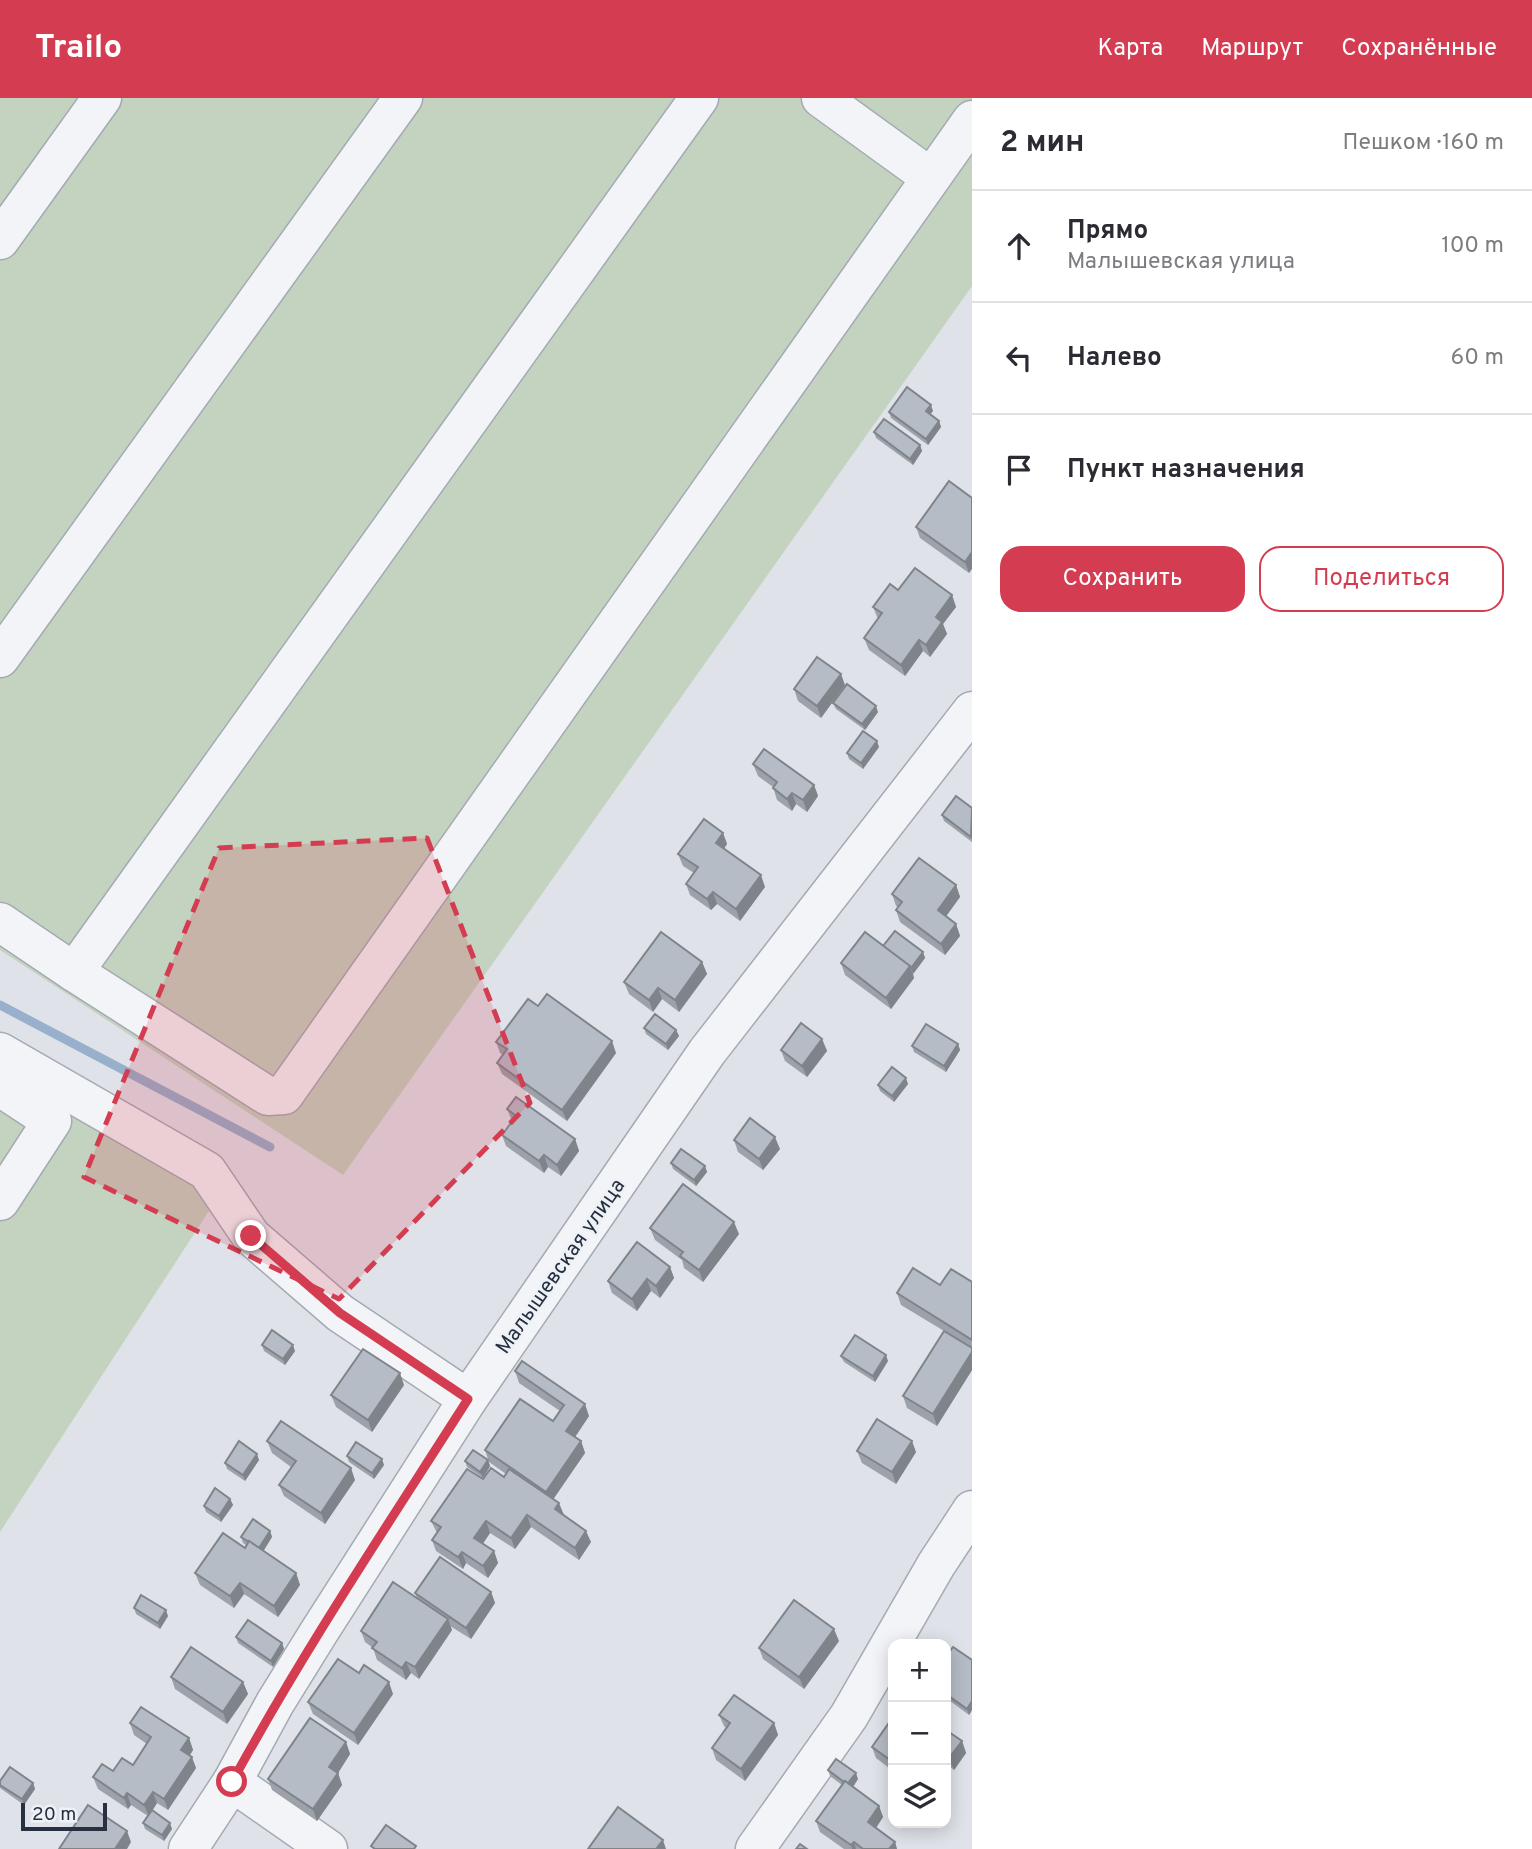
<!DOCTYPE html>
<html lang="ru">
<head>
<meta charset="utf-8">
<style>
	body { margin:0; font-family:Overpass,sans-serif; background:#f2f2f3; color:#2b2b33 }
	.controls { position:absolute; right:21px; bottom:21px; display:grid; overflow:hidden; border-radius:14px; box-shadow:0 4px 18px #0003 }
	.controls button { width:63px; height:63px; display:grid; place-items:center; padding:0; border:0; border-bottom:2px solid #e1e1e2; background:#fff; color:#2b2b33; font:35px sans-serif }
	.scale { position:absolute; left:21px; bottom:18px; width:86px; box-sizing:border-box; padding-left:7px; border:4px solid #273041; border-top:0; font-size:19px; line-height:24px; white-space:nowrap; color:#273041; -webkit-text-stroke:5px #eef2f6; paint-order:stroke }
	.stop { position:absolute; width:21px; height:21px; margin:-16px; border:5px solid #d43d51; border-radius:50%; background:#fff }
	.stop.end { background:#d43d51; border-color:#fff; box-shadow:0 2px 7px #0008 }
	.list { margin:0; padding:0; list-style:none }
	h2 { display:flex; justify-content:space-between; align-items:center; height:91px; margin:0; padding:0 28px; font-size:30px }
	h2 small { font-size:23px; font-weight:400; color:#7c7c81 }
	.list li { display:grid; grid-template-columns:46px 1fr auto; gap:21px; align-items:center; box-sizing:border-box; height:112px; padding:0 28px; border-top:2px solid #e1e1e2 }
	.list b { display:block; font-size:26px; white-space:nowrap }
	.list p { margin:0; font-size:23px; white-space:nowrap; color:#7c7c81 }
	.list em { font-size:23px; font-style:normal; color:#7c7c81 }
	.actions { display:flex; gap:14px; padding:21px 28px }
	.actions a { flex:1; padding:16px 0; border:2px solid #d43d51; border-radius:21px; text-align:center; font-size:24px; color:#d43d51 }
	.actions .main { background:#d43d51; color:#fff }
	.icon { flex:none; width:38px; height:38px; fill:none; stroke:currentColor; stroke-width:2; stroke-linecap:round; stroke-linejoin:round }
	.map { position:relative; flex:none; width:972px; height:1751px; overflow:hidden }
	header { display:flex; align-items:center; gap:42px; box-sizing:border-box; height:98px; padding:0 35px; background:#d43d51; color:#fff }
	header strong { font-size:33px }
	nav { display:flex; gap:38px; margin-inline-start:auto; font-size:24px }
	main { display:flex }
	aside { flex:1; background:#fff }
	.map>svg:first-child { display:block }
	.green { fill:#c4d3c0 }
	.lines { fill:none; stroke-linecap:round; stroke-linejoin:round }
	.stream { stroke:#98b0cb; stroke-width:9 }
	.minor-casing { stroke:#a4aab3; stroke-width:41 }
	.minor { stroke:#f2f4f7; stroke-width:38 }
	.wall { fill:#9da2aa }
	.shaded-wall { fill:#7f848b }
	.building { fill:#b6bcc6; stroke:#7f848b; stroke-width:2 }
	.route { stroke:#d43d51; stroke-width:9 }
	.marked { fill:#d43d51; fill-opacity:0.2; stroke:#d43d51; stroke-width:5; stroke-dasharray:14 9; stroke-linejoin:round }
	.labels { text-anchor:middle; stroke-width:5; stroke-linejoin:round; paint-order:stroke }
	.street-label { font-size:21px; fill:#273041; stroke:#eef2f6 }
</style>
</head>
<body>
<header>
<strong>Trailo</strong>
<nav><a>Карта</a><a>Маршрут</a><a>Сохранённые</a></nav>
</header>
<main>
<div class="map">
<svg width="972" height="1751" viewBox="0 0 972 1751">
	<rect width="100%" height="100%" fill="#dfe3e9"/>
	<g class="green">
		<polygon points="0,0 972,0 972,188 343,1077 0,852"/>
		<polygon points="0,970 196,1089 209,1113 0,1434"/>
	</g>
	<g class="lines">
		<polyline class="stream" points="0,907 270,1049"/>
		<g class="minor-casing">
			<g id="minor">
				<polyline points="821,0 930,79"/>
				<polyline points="0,142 102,0"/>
				<polyline points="0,560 403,0"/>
				<polyline points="0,824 74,874 268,998 284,997 972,22"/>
				<polyline points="74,874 699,0"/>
				<polyline points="0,954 207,1073 251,1138 340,1215 468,1301"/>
				<polyline points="0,989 52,1023 0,1103"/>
				<polyline points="232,1684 328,1751"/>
				<polyline points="188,1751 232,1684 275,1605 319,1534 468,1301 707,954 972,613"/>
				<polyline points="755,1751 849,1618 936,1467 972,1412"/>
			</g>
		</g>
		<use href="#minor" class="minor"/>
	</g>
	<g class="wall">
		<polygon points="933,313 930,316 939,323 941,329 928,347 891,320 889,314"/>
		<polygon points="874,334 920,347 922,353 913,367 876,340"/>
		<polygon points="972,400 969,475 920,440 916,429"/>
		<polygon points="898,492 952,497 956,509 943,526 947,536 930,559 923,553 905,578 869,552 864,540 878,521 873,509"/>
		<polygon points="845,587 821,620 798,603 794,591"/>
		<polygon points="833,605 878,614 865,632 836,611"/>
		<polygon points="879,649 863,671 849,661 847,655"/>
		<polygon points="753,666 814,687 818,698 807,714 796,706 792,713 777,702 773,689 758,678"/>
		<polygon points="972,710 972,744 944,723 942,717"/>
		<polygon points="723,735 727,746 724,751 765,789 740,823 717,806 711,812 690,797 686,786 694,775 683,768 678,756"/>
		<polygon points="956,787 960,799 946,818 956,826 960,838 945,857 900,824 896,812 898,809 896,808 892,796"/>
		<polygon points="883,848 923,854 925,860 913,876 913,875 914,880 891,911 845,877 841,865"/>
		<polygon points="702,864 707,876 679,914 662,901 653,914 629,896 624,884"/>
		<polygon points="538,908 616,955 567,1023 502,976 497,965 503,957 500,955 496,944"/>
		<polygon points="644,930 676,932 679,938 668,952 646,936"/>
		<polygon points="822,941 827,953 807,979 785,963 781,952"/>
		<polygon points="958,946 960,952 946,974 914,954 912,948"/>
		<polygon points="908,986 894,1004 880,993 878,987"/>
		<polygon points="507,1011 575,1041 579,1053 561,1078 548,1069 544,1075 506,1048 502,1037 512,1023"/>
		<polygon points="734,1042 780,1051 763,1072 738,1054"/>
		<polygon points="671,1065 705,1068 707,1074 696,1088 673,1071"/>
		<polygon points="650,1130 739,1136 703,1184 684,1170 682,1162 655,1142"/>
		<polygon points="670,1169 674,1180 660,1200 651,1193 637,1213 612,1195 608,1183"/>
		<polygon points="972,1184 972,1272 937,1328 907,1310 903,1298 944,1233 901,1207 897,1195 940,1187"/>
		<polygon points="262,1247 295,1253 285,1267 264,1253"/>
		<polygon points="841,1258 888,1263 875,1284 844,1264"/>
		<polygon points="515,1273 589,1318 575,1339 581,1343 585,1355 553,1401 563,1417 591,1444 579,1462 531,1429 515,1451 490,1435 483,1446 494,1453 498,1465 488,1480 466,1465 463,1471 436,1453 432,1442 437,1435 431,1423 483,1381 504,1379 506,1376 489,1364 485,1352 553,1323 560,1313 519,1285"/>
		<polygon points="404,1287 372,1334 336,1309 331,1297"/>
		<polygon points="267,1343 355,1382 325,1426 284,1398 279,1387 291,1369 272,1355"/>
		<polygon points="857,1353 916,1354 896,1386 862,1365"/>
		<polygon points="347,1358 384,1367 374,1381 349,1364"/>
		<polygon points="259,1362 245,1383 227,1371 225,1365"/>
		<polygon points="488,1362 490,1368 483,1380 467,1369 465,1363"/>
		<polygon points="230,1401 233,1407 221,1424 206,1414 204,1408"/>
		<polygon points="270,1433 272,1439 263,1453 296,1475 300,1487 278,1519 244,1496 234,1510 200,1487 195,1475 245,1450 246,1447 243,1445 241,1439"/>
		<polygon points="491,1494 495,1505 471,1541 450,1528 452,1532 419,1581 411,1575 406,1582 377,1562 373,1550 365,1544 361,1533 417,1500 415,1495"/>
		<polygon points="134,1510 168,1518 160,1531 136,1516"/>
		<polygon points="236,1539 282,1545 284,1551 273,1569 238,1545"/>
		<polygon points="839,1543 804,1591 763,1561 759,1550"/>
		<polygon points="946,1558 972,1562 972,1612 969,1617 946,1600"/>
		<polygon points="359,1575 393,1596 358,1647 313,1616 308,1604"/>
		<polygon points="171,1579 243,1584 248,1596 227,1626 175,1591"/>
		<polygon points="719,1617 774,1625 778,1637 745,1683 716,1662 712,1650 726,1630 724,1628"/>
		<polygon points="893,1619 893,1673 876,1660 872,1649"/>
		<polygon points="130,1625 189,1640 193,1652 190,1657 196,1670 168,1712 157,1705 152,1713 172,1731 164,1743 145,1731 143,1725 148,1718 131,1707 128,1711 98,1691 93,1679 133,1667 147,1646 134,1637"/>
		<polygon points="946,1632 962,1643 966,1655 954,1672 946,1666"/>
		<polygon points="346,1644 350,1656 338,1675 342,1687 317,1723 272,1692 268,1681"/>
		<polygon points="828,1672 858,1681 853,1689 879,1708 883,1719 876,1730 895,1744 897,1751 844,1751 820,1734 816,1723 842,1687 830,1678"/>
		<polygon points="33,1685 35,1691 24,1707 0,1690 0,1687"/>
	</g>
	<g class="shaded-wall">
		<polygon points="931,307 933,313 928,319 926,313"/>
		<polygon points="939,323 941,329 928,347 926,341"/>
		<polygon points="920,347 922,353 913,367 910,361"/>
		<polygon points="972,454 972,471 969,475 965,464"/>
		<polygon points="952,497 956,509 943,526 947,536 930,559 926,547 936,519"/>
		<polygon points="919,542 923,553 905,578 901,567"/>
		<polygon points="841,576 845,587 821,620 817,608"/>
		<polygon points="876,608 878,614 865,632 862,626"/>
		<polygon points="877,643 879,649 863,671 861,665"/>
		<polygon points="814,687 818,698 807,714 803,702"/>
		<polygon points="792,695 796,706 792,713 787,701"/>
		<polygon points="723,735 727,746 720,756 716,745"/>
		<polygon points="761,777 765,789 740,823 736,811"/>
		<polygon points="956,787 960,799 942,824 938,812"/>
		<polygon points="713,794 717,806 711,812 707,801"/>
		<polygon points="956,826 960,838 945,857 941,846"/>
		<polygon points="923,854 925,860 913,876 911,870"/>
		<polygon points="702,864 707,876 679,914 675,902"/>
		<polygon points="910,868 914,880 891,911 886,900"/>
		<polygon points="658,890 662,901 653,914 649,902"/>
		<polygon points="676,932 679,938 668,952 666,946"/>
		<polygon points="822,941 827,953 807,979 802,968"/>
		<polygon points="612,943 616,955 567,1023 562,1012"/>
		<polygon points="958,946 960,952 946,974 944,968"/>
		<polygon points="906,980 908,986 894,1004 892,998"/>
		<polygon points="775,1039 780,1051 763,1072 759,1061"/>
		<polygon points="575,1041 579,1053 561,1078 557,1067"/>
		<polygon points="544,1057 548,1069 544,1075 539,1063"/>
		<polygon points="705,1068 707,1074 696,1088 694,1082"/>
		<polygon points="734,1124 739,1136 703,1184 699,1172"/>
		<polygon points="670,1169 674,1180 660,1200 656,1188"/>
		<polygon points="647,1181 651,1193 637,1213 632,1201"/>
		<polygon points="293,1247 295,1253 285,1267 283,1261"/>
		<polygon points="972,1254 972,1272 937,1328 933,1316"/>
		<polygon points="886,1257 888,1263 875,1284 873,1278"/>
		<polygon points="400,1275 404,1287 372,1334 368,1322"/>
		<polygon points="585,1306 589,1318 571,1345 566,1333"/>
		<polygon points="581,1343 585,1355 550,1406 546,1394"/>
		<polygon points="912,1343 916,1354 896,1386 892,1374"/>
		<polygon points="257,1356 259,1362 245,1383 243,1377"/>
		<polygon points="382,1361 384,1367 374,1381 372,1375"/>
		<polygon points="488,1362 490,1368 483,1380 480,1374"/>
		<polygon points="351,1370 355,1382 325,1426 321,1415"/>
		<polygon points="230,1401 233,1407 221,1424 219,1418"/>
		<polygon points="559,1405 564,1417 555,1411"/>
		<polygon points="527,1417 531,1429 515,1451 511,1440"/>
		<polygon points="486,1423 490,1435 478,1452 474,1440"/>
		<polygon points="270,1433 272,1439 261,1457 258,1451"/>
		<polygon points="586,1433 591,1444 579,1462 575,1450"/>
		<polygon points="494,1453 498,1465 488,1480 483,1468"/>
		<polygon points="462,1454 466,1465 463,1471 458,1459"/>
		<polygon points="296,1475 300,1487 278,1519 274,1508"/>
		<polygon points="240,1485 244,1496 234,1510 230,1498"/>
		<polygon points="491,1494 495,1505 471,1541 466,1530"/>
		<polygon points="166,1512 168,1518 160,1531 158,1525"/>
		<polygon points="448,1521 452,1532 419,1581 415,1569"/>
		<polygon points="834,1531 839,1543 804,1591 799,1579"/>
		<polygon points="282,1545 284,1551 273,1569 271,1563"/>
		<polygon points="406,1564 411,1575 406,1582 402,1570"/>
		<polygon points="243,1584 248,1596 227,1626 223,1614"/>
		<polygon points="389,1584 393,1596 358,1647 354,1635"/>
		<polygon points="972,1603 972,1612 969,1617 967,1611"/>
		<polygon points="774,1625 778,1637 745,1683 741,1671"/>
		<polygon points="189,1640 193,1652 186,1663 181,1652"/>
		<polygon points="962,1643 966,1655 954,1672 949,1660"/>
		<polygon points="346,1644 350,1656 338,1675 342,1687 317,1723 313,1711 329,1669"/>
		<polygon points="192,1659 196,1670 168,1712 164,1701"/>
		<polygon points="856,1675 858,1681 850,1693 847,1687"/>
		<polygon points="33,1685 35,1691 24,1707 22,1701"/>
		<polygon points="153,1694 157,1705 149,1718 144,1707"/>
		<polygon points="127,1695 131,1707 128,1711 124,1700"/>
		<polygon points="879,1708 883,1719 872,1736 868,1724"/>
		<polygon points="170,1725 172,1731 164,1743 162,1737"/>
		<polygon points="127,1733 131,1744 127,1751 115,1751"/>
		<polygon points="663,1742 666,1751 656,1751"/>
		<polygon points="854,1744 856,1751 852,1751 851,1747"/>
		<polygon points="895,1744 897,1751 889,1751"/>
	</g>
	<g class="building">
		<polygon points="907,289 931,307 926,313 939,323 926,341 889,314"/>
		<polygon points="884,321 920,347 910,361 874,334"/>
		<polygon points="949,383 972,400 972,454 965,464 916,429"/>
		<polygon points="915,470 952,497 936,519 942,524 926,547 919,542 901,567 864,540 882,515 873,509 890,486 898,492"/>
		<polygon points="817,559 841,576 817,608 794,591"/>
		<polygon points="847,586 876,608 862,626 833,605"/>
		<polygon points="863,633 877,643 861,665 847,655"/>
		<polygon points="764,651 814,687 803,702 792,695 787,701 773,690 777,684 753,666"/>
		<polygon points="956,698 972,710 971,739 942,717"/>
		<polygon points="704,721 723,735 716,745 761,777 736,811 713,794 707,801 686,786 698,769 678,756"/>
		<polygon points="919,760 956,787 938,812 956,826 941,846 896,812 902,804 892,796"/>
		<polygon points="895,833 923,854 911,870 883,848"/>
		<polygon points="661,834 702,864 675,902 658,890 649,902 624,884"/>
		<polygon points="865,834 910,868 886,900 841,865"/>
		<polygon points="547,896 612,943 562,1012 497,965 507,951 496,944 528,901 538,908"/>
		<polygon points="655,916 676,932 666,946 644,930"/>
		<polygon points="801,925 822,941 802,968 781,952"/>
		<polygon points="926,926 958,946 944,968 912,948"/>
		<polygon points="892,969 906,980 892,998 878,987"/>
		<polygon points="516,999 575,1041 557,1067 544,1057 539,1063 502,1037 516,1018 507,1011"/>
		<polygon points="750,1020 775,1039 759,1061 734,1042"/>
		<polygon points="681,1051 705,1068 694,1082 671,1065"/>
		<polygon points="683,1086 734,1124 699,1172 680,1158 683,1154 650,1130"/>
		<polygon points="637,1144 670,1169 656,1188 647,1181 632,1201 608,1183"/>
		<polygon points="913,1170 940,1187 951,1171 972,1184 972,1242 897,1195"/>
		<polygon points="272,1232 293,1247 283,1261 262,1247"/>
		<polygon points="944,1233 972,1250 972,1254 933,1316 903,1298"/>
		<polygon points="855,1237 886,1257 873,1278 841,1258"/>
		<polygon points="363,1251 400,1275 368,1322 331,1297"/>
		<polygon points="522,1263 585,1306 566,1333 581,1343 546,1394 485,1352 520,1301 553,1323 564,1307 515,1273"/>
		<polygon points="877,1321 912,1343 892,1374 857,1353"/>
		<polygon points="281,1323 351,1370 321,1415 279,1387 296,1363 267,1343"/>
		<polygon points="239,1343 257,1356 243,1377 225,1365"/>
		<polygon points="356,1344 382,1361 372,1375 347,1358"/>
		<polygon points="473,1352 488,1362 480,1374 465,1363"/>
		<polygon points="491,1370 504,1379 509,1371 559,1405 555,1411 586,1433 575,1450 527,1417 511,1440 486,1423 474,1440 494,1453 483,1468 462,1454 458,1459 432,1442 441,1429 431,1423 467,1371 483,1381"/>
		<polygon points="215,1390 230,1401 219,1418 204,1408"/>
		<polygon points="253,1421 270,1433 259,1450 241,1439"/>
		<polygon points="223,1435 245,1450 249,1443 296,1475 274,1508 240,1485 230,1498 195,1475"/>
		<polygon points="440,1459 491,1494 466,1530 415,1495"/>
		<polygon points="393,1484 448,1521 415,1569 406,1564 402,1570 372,1550 377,1544 361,1533"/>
		<polygon points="141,1497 166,1512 158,1525 134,1510"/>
		<polygon points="794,1502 834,1531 799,1579 759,1550"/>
		<polygon points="248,1522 282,1545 271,1563 236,1539"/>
		<polygon points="191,1549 243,1584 223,1614 171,1579"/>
		<polygon points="953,1549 972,1562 972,1603 967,1611 946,1596 946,1558"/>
		<polygon points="338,1561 359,1575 364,1567 389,1584 354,1635 308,1604"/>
		<polygon points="734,1597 774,1625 741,1671 712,1650 730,1625 719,1617"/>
		<polygon points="141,1609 189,1640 181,1652 192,1659 164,1701 153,1694 144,1707 127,1695 124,1700 93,1679 102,1666 113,1673 122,1660 133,1667 151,1639 130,1625"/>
		<polygon points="893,1619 893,1664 872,1649"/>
		<polygon points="310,1620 346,1644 329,1669 338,1675 313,1711 268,1681"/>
		<polygon points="946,1632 962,1643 949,1660 946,1658"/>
		<polygon points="836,1661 856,1675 848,1685 845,1683 844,1684 828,1672"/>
		<polygon points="10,1669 33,1685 22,1701 0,1687 0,1683"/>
		<polygon points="845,1683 879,1708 868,1724 895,1744 889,1751 863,1751 854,1744 851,1747 816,1723"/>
		<polygon points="88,1707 127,1733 115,1751 59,1751"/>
		<polygon points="618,1709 663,1742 656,1751 588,1751"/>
		<polygon points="152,1712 170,1725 162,1737 143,1725"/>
		<polygon points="386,1727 416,1748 414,1751 375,1751 371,1748"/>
		<polygon points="800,1746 807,1751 796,1751"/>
	</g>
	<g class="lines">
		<path class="route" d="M 232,1684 C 304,1552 387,1428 468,1301 L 340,1215 L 251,1138"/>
	</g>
	<path class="marked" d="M 427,740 L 530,1005 L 339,1201 L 84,1079 L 219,750 Z"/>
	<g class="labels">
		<g class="street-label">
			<text transform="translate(560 1168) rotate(-55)" y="7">Малышевская улица</text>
		</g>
	</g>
</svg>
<div class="controls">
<button>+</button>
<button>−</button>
<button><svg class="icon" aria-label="layers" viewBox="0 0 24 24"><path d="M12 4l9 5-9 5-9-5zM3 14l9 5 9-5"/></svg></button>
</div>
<div class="scale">20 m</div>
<div class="stop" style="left:232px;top:1684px"></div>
<div class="stop end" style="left:251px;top:1138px"></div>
</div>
<aside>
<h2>2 мин<small>Пешком · 160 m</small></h2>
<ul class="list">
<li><svg class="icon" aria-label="ahead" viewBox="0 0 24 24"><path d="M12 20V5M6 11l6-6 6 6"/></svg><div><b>Прямо</b><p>Малышевская улица</p></div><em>100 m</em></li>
<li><svg class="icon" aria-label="left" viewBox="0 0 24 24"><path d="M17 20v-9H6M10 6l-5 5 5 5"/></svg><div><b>Налево</b></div><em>60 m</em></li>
<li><svg class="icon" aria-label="arrive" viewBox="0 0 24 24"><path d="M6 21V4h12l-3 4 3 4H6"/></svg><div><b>Пункт назначения</b></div></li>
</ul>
<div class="actions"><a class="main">Сохранить</a><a>Поделиться</a></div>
</aside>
</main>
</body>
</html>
